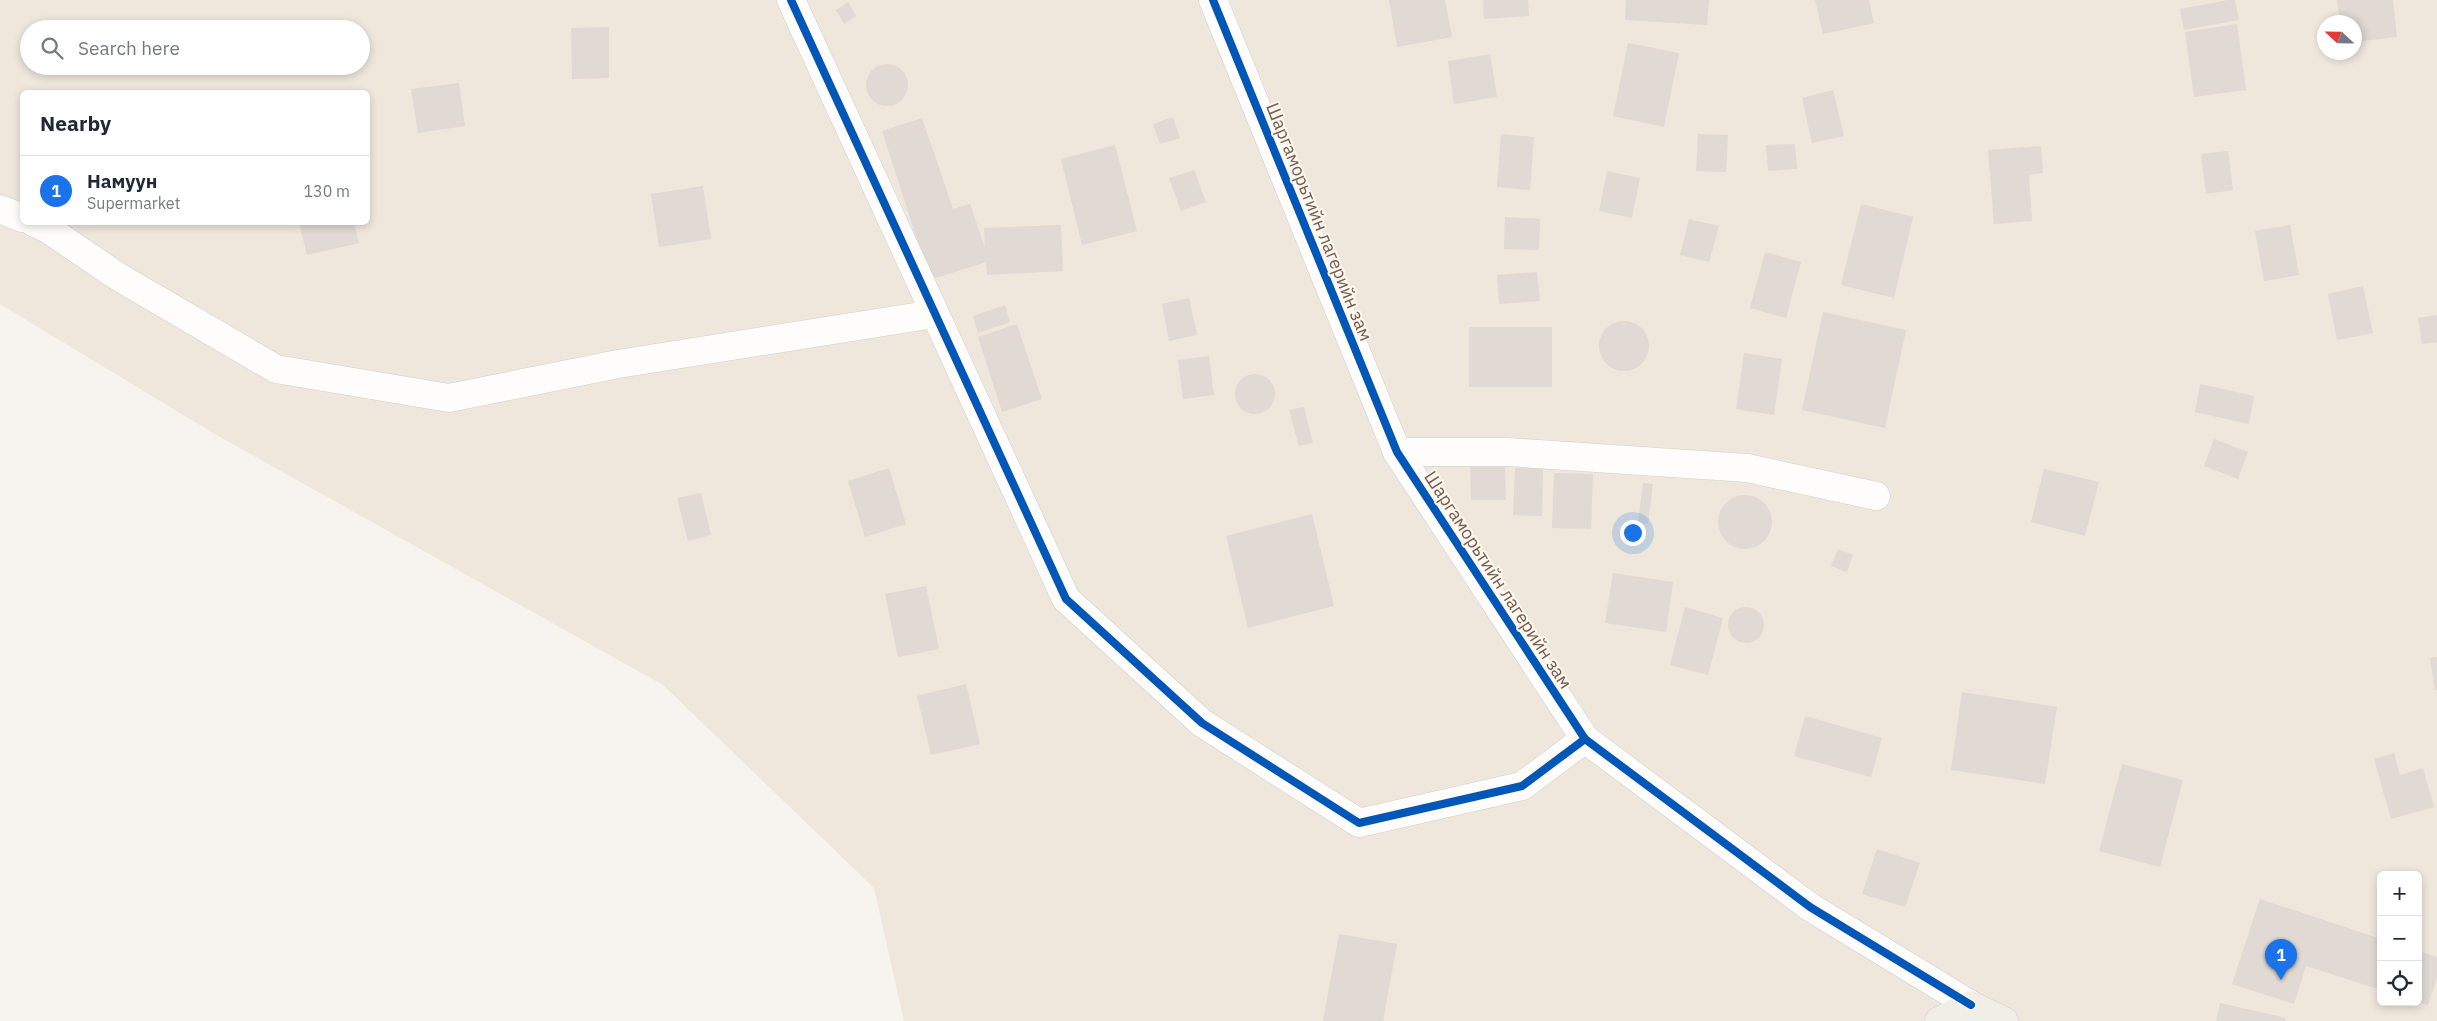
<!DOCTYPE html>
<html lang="en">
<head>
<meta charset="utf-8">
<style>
	body { margin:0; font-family:"IBM Plex Sans",sans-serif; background:#f2f2f3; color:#1f2937 }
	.controls { position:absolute; right:15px; bottom:15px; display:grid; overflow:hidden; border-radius:8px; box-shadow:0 2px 8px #0003 }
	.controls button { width:45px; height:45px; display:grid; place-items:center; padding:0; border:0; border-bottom:1px solid #e0e1e3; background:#fff; color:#1f2937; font:25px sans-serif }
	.compass { position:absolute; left:2317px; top:15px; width:45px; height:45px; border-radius:50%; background:#fff; box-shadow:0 2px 8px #0003; rotate:292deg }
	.you { position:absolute; left:1632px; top:532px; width:18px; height:18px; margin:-12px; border:4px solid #fff; border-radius:50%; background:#1a73e8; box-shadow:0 0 0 8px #1a73e833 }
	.badge { display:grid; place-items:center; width:32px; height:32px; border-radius:50%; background:#1a73e8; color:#fff; font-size:16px; font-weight:700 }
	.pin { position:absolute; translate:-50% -41px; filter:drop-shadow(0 1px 2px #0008) }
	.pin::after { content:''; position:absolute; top:26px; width:18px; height:15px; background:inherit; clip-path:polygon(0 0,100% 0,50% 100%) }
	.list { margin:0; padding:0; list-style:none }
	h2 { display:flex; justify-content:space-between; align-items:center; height:65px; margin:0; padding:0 20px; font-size:21px }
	h2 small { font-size:16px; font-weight:400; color:#747a83 }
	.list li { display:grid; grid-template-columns:32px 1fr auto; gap:15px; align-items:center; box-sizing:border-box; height:70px; padding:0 20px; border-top:1px solid #e0e1e3 }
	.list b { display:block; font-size:19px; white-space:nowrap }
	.list p { margin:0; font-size:16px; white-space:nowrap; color:#747a83 }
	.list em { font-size:16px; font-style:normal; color:#747a83 }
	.icon { flex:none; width:28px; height:28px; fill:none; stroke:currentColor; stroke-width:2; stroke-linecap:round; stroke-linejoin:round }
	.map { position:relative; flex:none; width:2437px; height:1021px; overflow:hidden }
	.search { position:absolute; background:#fff; box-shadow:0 2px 8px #0003; left:20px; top:20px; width:350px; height:55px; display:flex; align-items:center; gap:12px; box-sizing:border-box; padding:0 18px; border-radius:28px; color:#747a83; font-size:19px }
	.panel { position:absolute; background:#fff; box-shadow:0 2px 8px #0003; left:20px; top:90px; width:350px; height:135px; border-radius:8px }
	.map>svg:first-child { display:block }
	.residential { fill:#efe6dc; fill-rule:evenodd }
	.building { fill:#e1d9d3 }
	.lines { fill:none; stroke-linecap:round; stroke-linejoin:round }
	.minor-casing { stroke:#d4cfc9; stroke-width:29 }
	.major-casing { stroke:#d5cec8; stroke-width:29 }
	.minor { stroke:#fefdfc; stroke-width:28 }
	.major { stroke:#f1ede7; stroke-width:28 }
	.cycleway-casing { stroke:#fef8f0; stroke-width:11 }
	.cycleway { stroke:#0057b8; stroke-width:8 }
	.labels { text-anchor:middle; stroke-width:4; stroke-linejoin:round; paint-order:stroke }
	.street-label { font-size:18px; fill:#745c4f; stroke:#fef8f0 }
</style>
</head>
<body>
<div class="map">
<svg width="2437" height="1021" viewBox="0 0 2437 1021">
	<rect width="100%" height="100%" fill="#f7f3ee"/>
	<path class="residential" d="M 0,0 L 2437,0 L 2437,1021 L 904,1021 L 874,888 L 663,685 L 213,433 L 0,304 ZM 2324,22 L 2354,22 L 2354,52 L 2324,52 ZM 29,29 L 361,29 L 361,66 L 29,66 ZM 22,92 L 368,92 L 368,222 L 22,222 ZM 2381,875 L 2418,875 L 2418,1002 L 2381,1002 Z"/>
	<g class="building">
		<polygon points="1389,0 1445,0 1452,37 1397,47"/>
		<polygon points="1483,0 1528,0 1529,16 1484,19"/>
		<polygon points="1626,0 1709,0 1707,25 1625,20"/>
		<polygon points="1815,0 1869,0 1874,23 1823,34"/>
		<polygon points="2228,0 2235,0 2239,20 2184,30 2180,9"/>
		<polygon points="2337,0 2393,0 2397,37 2354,42 2354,22 2340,22"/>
		<polygon points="848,2 856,16 844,24 836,10"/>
		<polygon points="2237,24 2246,90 2194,97 2185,32"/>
		<polygon points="609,27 609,78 572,79 571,28"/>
		<polygon points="1628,43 1679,53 1664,127 1613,116"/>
		<polygon points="1490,54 1497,97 1454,104 1448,61"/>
		<circle cx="887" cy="85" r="21"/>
		<polygon points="459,83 465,126 418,133 411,89"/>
		<polygon points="1833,90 1844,136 1812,143 1802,98"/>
		<polygon points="1173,117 1180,138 1160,144 1153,124"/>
		<polygon points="922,118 953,209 970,204 985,248 984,228 1061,225 1063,271 987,275 986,262 930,280 882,131"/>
		<polygon points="1501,134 1534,137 1530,190 1497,187"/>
		<polygon points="1698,134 1728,135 1726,172 1696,171"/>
		<polygon points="1795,144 1797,169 1768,171 1766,145"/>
		<polygon points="1115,145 1137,231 1082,245 1061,159"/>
		<polygon points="2041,146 2043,173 2029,175 2032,221 1994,224 1988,150"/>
		<polygon points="2228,151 2233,190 2206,194 2201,154"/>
		<polygon points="1194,170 1206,202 1181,211 1169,178"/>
		<polygon points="1607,171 1640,178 1632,218 1599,211"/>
		<polygon points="703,186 711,239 659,247 651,194"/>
		<polygon points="1861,204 1913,217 1894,298 1841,285"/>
		<polygon points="1505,217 1540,219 1539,250 1504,249"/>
		<polygon points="1689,219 1719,226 1709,262 1680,255"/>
		<polygon points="299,222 354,222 359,243 307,255"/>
		<polygon points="2290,225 2299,275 2264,281 2255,231"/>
		<polygon points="1765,252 1801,262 1786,318 1750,308"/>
		<polygon points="1537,272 1540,301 1499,304 1497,275"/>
		<polygon points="2363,286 2373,333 2337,340 2328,294"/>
		<polygon points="1189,298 1197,335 1169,341 1162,304"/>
		<polygon points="1005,305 1010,322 978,333 973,316"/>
		<polygon points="1823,312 1906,330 1885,428 1802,410"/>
		<polygon points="2437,315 2437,342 2422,344 2418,318"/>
		<circle cx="1624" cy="346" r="25"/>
		<polygon points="1017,324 1042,399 1002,412 978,337"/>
		<rect x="1469" y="327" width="83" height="60"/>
		<polygon points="1744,353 1782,359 1774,415 1736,409"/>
		<polygon points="1209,356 1214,395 1183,399 1178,360"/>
		<circle cx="1255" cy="394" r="20"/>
		<polygon points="2200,384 2254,396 2249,424 2195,412"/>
		<polygon points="1304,407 1313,443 1299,446 1289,410"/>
		<polygon points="2214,439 2248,452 2238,479 2204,466"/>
		<polygon points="1470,467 1505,467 1506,500 1471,500"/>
		<polygon points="889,468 906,524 865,537 848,481"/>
		<polygon points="1515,468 1543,468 1542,516 1513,515"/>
		<polygon points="2044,469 2099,482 2085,536 2031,522"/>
		<polygon points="1554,473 1593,474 1591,529 1552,528"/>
		<polygon points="1643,483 1653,484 1648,524 1638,523"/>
		<polygon points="701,493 711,535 688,541 677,498"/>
		<circle cx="1745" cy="522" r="27"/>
		<polygon points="1312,514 1334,606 1248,628 1226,536"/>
		<polygon points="1838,549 1853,555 1847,572 1831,566"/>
		<polygon points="1613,573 1673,582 1666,632 1605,623"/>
		<polygon points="926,586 939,649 898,657 885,594"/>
		<circle cx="1746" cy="625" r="18"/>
		<polygon points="1685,607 1723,618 1708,675 1670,665"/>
		<polygon points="2437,657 2437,690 2435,690 2430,658"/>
		<polygon points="966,684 980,744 931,755 917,696"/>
		<polygon points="1962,692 2057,707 2045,784 1951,770"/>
		<polygon points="1805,716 1882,738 1871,777 1794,756"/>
		<polygon points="2394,753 2400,775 2423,768 2434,807 2391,819 2374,759"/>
		<polygon points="2122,764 2183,780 2160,867 2099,851"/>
		<polygon points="1877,849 1920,863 1905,907 1862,894"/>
		<polygon points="2260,899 2381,939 2381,990 2306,966 2294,1004 2232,984"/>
		<polygon points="1339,934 1397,944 1383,1021 1323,1021"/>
		<polygon points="2418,951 2437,957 2437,977 2428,1005 2418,1002"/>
		<polygon points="2220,1003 2286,1018 2285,1021 2216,1021"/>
	</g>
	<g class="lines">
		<g class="minor-casing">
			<g id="minor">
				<polyline points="791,0 1066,599 1202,723 1359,823 1522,786 1585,739"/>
				<polyline points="1213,0 1397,452 1585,739 1810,907 1971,1005"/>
				<polyline points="0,209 22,218"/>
				<polyline points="33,222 48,229 117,276 276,369 449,398 618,364 934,314"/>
				<polyline points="1397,452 1507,452 1747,468 1876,496"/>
			</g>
		</g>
		<g class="major-casing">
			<polyline id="major" points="1939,1021 1971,1005 2004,1021"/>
		</g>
		<use href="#minor" class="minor"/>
		<use href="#major" class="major"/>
		<g class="cycleway-casing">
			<g id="cycleway">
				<polyline points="791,0 1066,599 1202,723 1359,823 1522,786 1585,739"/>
				<polyline points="1213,0 1397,452 1585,739 1810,907 1971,1005"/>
			</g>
		</g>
		<use href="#cycleway" class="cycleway"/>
	</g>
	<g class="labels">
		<g class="street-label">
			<text transform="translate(1319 222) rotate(68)" y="6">Шаргаморьтийн лагерийн зам</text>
			<text transform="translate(1498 580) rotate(57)" y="6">Шаргаморьтийн лагерийн зам</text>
		</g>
	</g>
</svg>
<div class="controls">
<button>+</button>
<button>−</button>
<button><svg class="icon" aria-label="locate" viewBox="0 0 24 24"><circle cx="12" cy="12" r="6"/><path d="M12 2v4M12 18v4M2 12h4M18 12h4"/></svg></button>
</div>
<svg class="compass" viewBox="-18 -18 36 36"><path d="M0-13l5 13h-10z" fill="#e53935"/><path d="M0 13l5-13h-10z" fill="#747a83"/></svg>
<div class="you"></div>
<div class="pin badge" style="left:2281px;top:980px">1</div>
<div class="search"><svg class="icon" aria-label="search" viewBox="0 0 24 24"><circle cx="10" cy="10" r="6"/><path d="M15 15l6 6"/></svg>Search here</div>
<section class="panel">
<h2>Nearby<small></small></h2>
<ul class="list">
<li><span class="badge">1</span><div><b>Намуун</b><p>Supermarket</p></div><em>130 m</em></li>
</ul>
</section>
</div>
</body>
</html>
